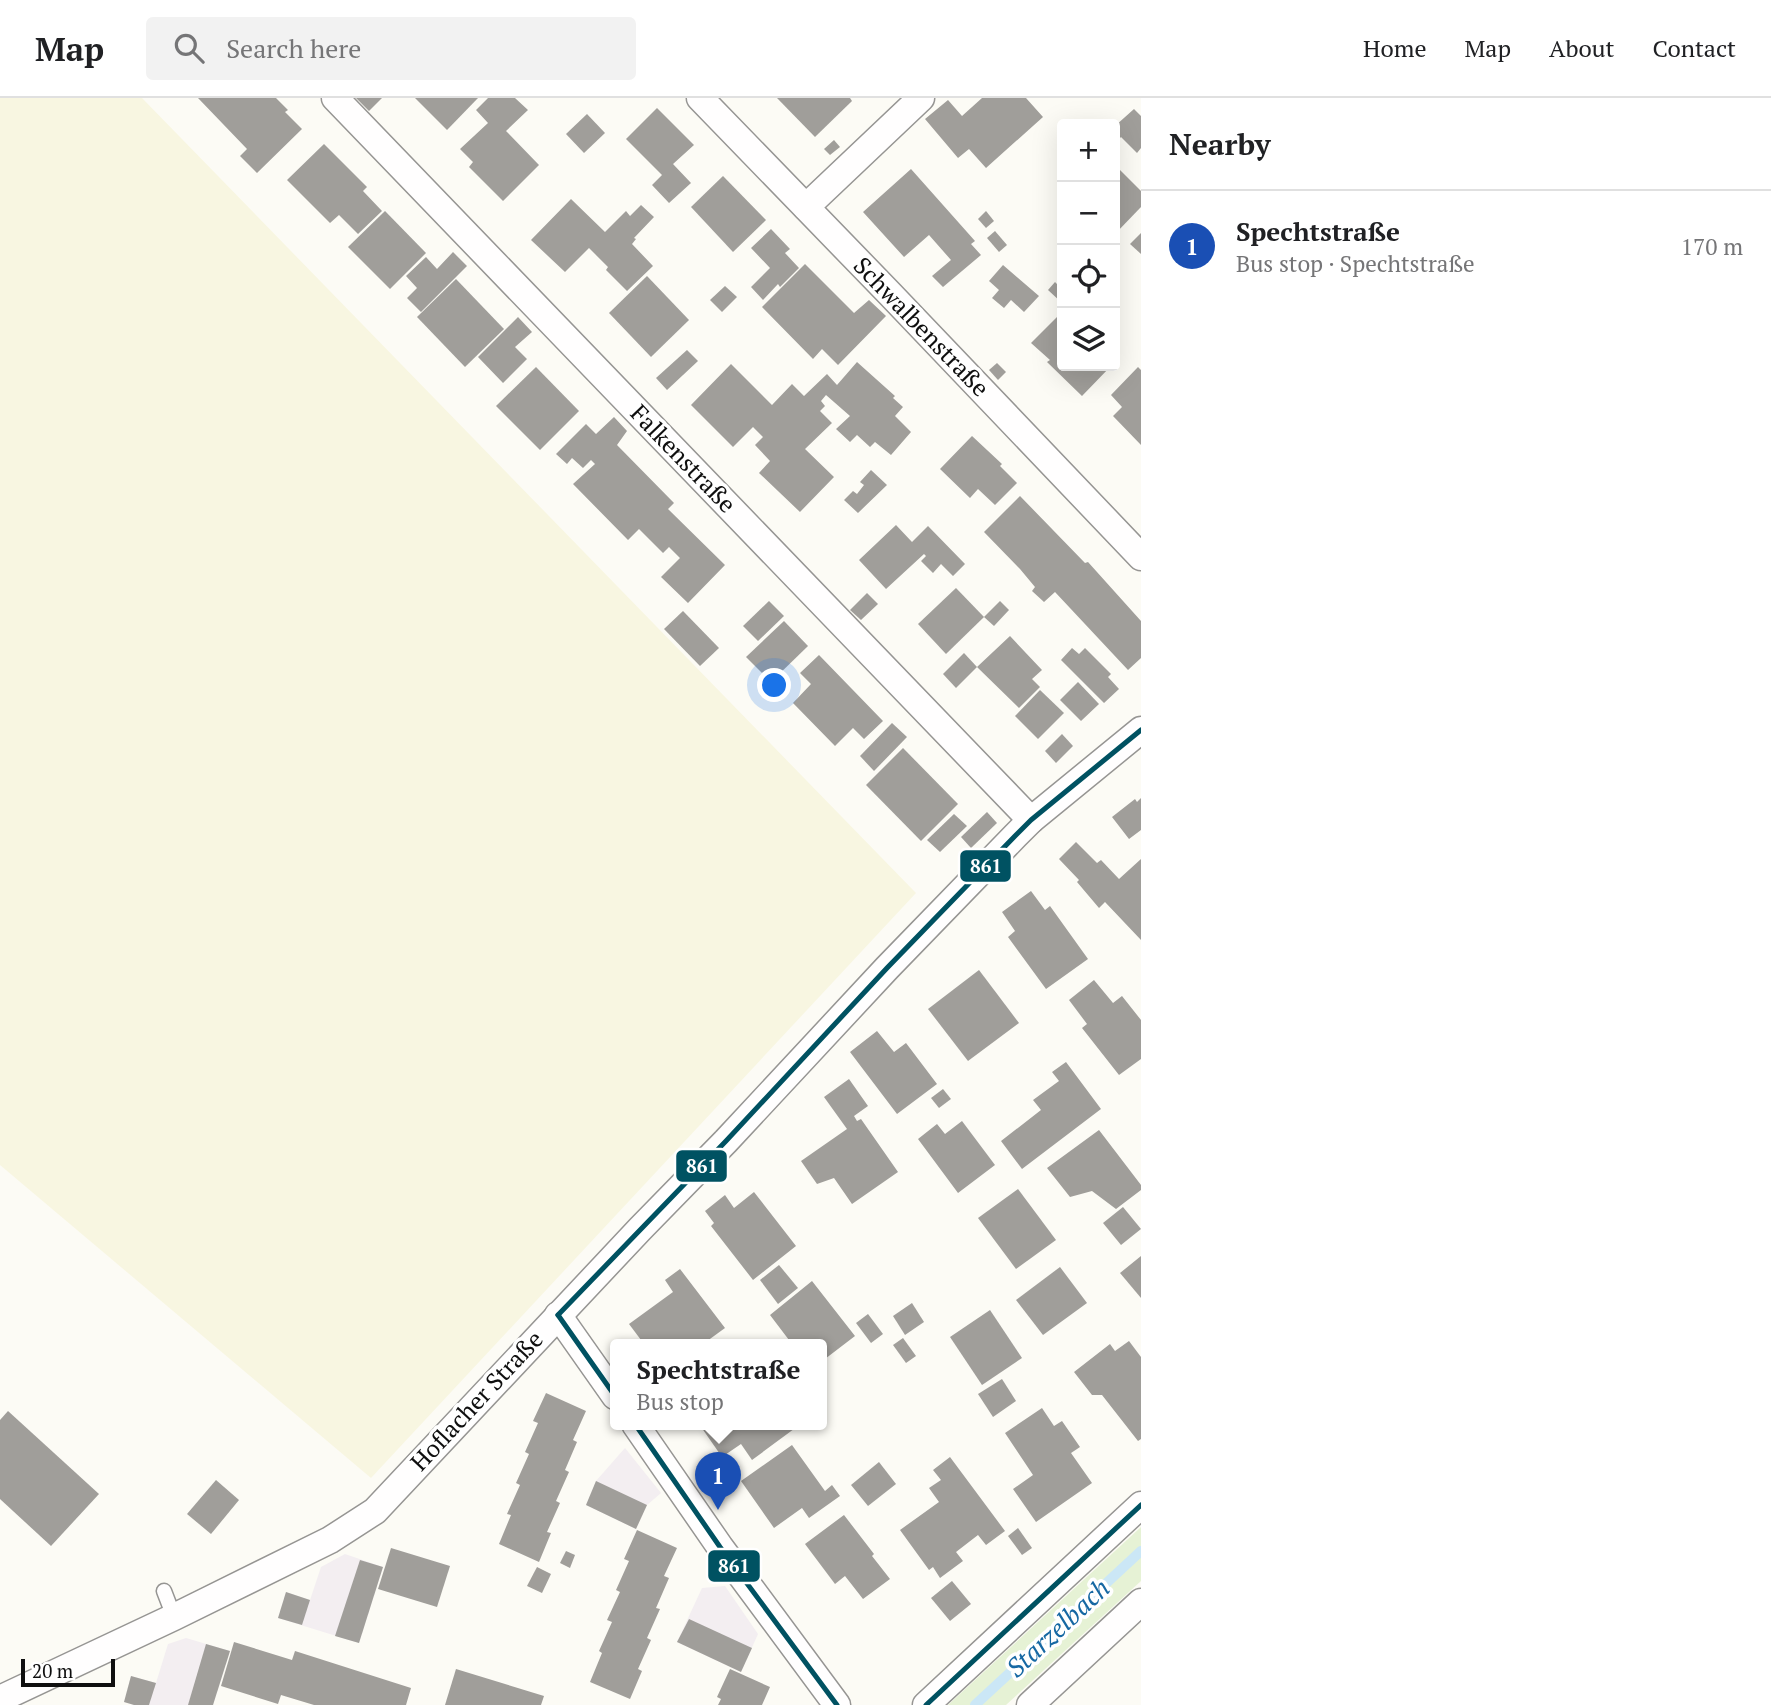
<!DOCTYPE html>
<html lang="en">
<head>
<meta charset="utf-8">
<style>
	body { margin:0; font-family:"PT Serif",serif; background:#f2f2f2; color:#202124 }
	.controls { position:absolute; right:21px; top:21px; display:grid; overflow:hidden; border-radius:7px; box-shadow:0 7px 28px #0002 }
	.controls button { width:63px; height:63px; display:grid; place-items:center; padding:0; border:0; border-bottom:2px solid #e0e0e0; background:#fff; color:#202124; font:35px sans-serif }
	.scale { position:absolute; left:21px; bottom:18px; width:94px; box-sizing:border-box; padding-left:7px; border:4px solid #0f0f0f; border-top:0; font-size:19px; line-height:24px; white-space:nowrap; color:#0f0f0f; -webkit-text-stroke:5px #fff; paint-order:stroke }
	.you { position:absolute; left:775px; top:588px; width:24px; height:24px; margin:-18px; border:5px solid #fff; border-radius:50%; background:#1a73e8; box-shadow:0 0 0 10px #1a73e833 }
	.badge { display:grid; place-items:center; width:46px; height:46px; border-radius:50%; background:#626260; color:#fff; font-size:23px; font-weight:700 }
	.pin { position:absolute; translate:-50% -58px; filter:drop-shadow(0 2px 4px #0008) }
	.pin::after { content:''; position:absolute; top:37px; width:24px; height:21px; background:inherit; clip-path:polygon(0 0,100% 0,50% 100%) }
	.popup { position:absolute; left:610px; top:1241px; width:217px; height:91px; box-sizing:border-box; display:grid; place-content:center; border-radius:7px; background:#fff; filter:drop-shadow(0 2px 5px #0005); font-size:23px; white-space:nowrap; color:#757577 }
	.popup b { font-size:26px; color:#202124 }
	.popup::after { content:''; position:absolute; left:50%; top:100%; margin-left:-14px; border:14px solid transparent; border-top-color:#fff }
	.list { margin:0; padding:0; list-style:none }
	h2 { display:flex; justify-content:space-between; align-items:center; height:91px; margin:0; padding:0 28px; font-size:30px }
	h2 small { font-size:23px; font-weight:400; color:#757577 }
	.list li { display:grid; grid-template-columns:46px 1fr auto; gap:21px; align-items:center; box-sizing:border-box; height:112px; padding:0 28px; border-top:2px solid #e0e0e0 }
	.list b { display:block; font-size:26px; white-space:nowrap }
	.list p { margin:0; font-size:23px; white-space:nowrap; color:#757577 }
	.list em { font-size:23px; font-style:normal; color:#757577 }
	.icon { flex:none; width:38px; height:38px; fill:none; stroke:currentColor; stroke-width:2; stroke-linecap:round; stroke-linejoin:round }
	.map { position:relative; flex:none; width:1141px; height:1607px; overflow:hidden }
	header { display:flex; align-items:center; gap:42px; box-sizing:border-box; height:98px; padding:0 35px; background:#fff; border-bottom:2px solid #e0e0e0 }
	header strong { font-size:33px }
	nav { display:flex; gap:38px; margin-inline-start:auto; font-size:24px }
	.search { width:490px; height:63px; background:#f2f2f2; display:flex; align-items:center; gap:18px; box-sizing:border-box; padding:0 24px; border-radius:7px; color:#757577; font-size:26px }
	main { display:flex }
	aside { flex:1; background:#fff }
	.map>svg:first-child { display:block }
	.industrial { fill:#f3eef1 }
	.farmland { fill:#f8f6e1 }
	.green { fill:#e6f2d5 }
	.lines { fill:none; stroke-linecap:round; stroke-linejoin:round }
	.stream { stroke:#cbe7f6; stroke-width:10 }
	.building { fill:#a09e9a }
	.lane-casing { stroke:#969593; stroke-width:17 }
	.street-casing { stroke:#969593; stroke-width:29 }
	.lane { stroke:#fffefe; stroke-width:14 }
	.street { stroke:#fffefe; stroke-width:26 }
	.bus-1-casing { stroke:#fff; stroke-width:10 }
	.bus-1 { stroke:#005262; stroke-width:5 }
	.labels { text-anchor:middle; stroke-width:7; stroke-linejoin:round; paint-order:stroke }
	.street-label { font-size:24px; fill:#0f0f0f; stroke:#fff }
	.water-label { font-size:26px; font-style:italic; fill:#1668a3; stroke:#fff }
	.line-badge { stroke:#fff; stroke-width:2.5 }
	.badge-label { font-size:19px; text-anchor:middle; font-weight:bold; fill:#fff }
</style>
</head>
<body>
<header>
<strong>Map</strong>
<div class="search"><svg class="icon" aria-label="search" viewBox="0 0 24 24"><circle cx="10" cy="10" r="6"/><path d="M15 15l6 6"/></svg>Search here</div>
<nav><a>Home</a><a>Map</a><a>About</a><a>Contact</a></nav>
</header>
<main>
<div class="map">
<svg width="1141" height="1607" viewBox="0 0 1141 1607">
	<rect width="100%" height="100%" fill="#fcfbf5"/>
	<g class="industrial">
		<polygon points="625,1350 661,1395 647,1407 636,1431 586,1407 596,1383"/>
		<polygon points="345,1456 383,1469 359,1545 278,1520 286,1494 310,1502 321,1469"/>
		<polygon points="725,1488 758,1536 741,1574 677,1544 702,1490"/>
		<polygon points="186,1540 230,1553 213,1607 134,1607 124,1604 131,1578 156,1585 168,1546"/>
	</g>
	<polygon class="farmland" points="0,0 142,0 916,795 371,1380 0,1067"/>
	<polygon class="green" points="1141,1429 1141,1483 1006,1607 948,1607"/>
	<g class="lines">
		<polyline class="stream" points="975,1607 1141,1453"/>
	</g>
	<g class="building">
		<polygon points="198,0 276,0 288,12 285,14 302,31 257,75 240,58 247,51"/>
		<polygon points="356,0 382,0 369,13"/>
		<polygon points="415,0 478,0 447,32"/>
		<polygon points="488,0 515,0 528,12 506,33 539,67 503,103 469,69 473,64 460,51 488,25 476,12"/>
		<polygon points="777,0 850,0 852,3 815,39"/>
		<polygon points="982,0 1026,0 1043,19 986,70 969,51 958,60 925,21 948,2 962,18"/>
		<polygon points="657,10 694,47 673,66 691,85 669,105 652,87 662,77 626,41"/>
		<polygon points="1134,11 1141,18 1141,50 1137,55 1121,39 1115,45 1115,28"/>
		<polygon points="587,16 605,35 584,55 566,36"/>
		<polygon points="834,42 840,49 830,57 824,51"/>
		<polygon points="324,46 367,89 363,93 382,113 358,136 339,117 330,125 287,82"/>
		<polygon points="1115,67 1141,93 1141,109 1115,136"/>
		<polygon points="911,71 975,143 971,146 981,157 943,189 932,178 951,162 929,137 904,159 863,114"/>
		<polygon points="723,78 766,122 733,154 691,109"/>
		<polygon points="571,101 605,134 626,113 630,118 641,107 654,119 634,140 636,141 632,146 653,168 627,193 606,172 608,169 589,150 565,174 531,142"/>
		<polygon points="385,113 426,155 390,191 348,149"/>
		<polygon points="986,113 994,123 986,130 978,121"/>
		<polygon points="771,131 790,151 785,155 799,170 780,189 778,186 763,202 751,189 770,170 751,150"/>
		<polygon points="995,133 1007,147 999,154 987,140"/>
		<polygon points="1141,135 1141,156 1130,146"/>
		<polygon points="453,154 467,168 421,214 407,200 417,190 406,178 426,159 437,171"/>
		<polygon points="805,166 854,215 869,202 886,218 838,267 822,251 813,261 762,209"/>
		<polygon points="1003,167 1039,198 1024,214 1011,202 1004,210 992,200 999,192 989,183"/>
		<polygon points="647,178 689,222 651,259 609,215"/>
		<polygon points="456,181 504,231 465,269 417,219"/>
		<polygon points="1055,184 1061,190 1062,188 1062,205 1048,192"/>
		<polygon points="725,188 737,199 722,214 710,202"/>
		<polygon points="1061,215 1062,216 1062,268 1111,268 1082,298 1047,264 1050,262 1031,245"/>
		<polygon points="518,219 532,234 515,249 527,261 503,285 478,259"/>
		<polygon points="687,252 698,263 667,292 656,280"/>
		<polygon points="857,264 895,298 893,300 903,309 895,318 911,334 891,357 875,344 870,349 857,337 850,344 836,331 850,318 826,297 821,303 825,308 820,313 832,325 805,351 834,379 800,414 759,375 770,363 755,347 763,339 753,329 733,349 691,307 731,266 772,307 792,286 804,298 827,276 837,287"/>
		<polygon points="997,265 1006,274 998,282 989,272"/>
		<polygon points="536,269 579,313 540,352 496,308"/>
		<polygon points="1138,269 1141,272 1141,347 1113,318 1122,309 1111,297"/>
		<polygon points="614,319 627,333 617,347 674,405 668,411 725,467 688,505 661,479 680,460 669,449 663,455 639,431 628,442 573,386 595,366 591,362 583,370 572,360 567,366 556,356 586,326 596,336"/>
		<polygon points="972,338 1002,366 1000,368 1017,385 995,407 978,391 970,400 940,371"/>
		<polygon points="871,372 887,387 858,415 844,402 853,393 857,396 864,387 860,384"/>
		<polygon points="1020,398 1085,465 1088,464 1141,523 1141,560 1128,572 1055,494 1044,504 1032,493 1035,489 1020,471 984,434"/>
		<polygon points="896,427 912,444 928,428 965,466 953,478 941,466 933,475 921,463 926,458 924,456 886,491 859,462"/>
		<polygon points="956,490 984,519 946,556 918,526"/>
		<polygon points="867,495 878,506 861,522 850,512"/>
		<polygon points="769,503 784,518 758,543 743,528"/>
		<polygon points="1000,503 1009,512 994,528 984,519"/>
		<polygon points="683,513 719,550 700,568 664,531"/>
		<polygon points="784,523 808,548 771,584 746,559"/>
		<polygon points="1010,538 1042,572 1032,581 1040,589 1019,610 977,569"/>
		<polygon points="1072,550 1079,556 1085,550 1111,576 1108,579 1119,591 1104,605 1061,562"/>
		<polygon points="964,555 977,569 956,590 943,576"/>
		<polygon points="819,557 883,623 864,641 853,630 835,648 793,605 811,586 800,575"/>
		<polygon points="1078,584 1099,606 1081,623 1060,602"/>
		<polygon points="1040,592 1064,615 1038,641 1015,618"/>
		<polygon points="892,625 907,639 874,673 860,658"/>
		<polygon points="1062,636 1073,648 1056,665 1045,653"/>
		<polygon points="903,650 958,706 921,743 866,687"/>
		<polygon points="1141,700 1141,732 1129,741 1112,719 1135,701 1137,704"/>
		<polygon points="987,714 997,725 971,750 961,739"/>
		<polygon points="954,716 967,728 940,754 927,742"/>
		<polygon points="1076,744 1097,765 1101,762 1119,781 1141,761 1141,842 1105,804 1099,810 1077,784 1079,782 1059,761"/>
		<polygon points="1031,793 1045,812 1050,808 1088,861 1046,891 1008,839 1015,833 1002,814"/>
		<polygon points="979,872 1019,925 968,963 928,911"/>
		<polygon points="1094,882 1113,905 1122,898 1141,922 1141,961 1119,977 1082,930 1087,926 1069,902"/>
		<polygon points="877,933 894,954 906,945 937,986 897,1016 850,954"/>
		<polygon points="1066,964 1101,1011 1022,1071 1001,1043 1041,1012 1033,1002 1059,983 1052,974"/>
		<polygon points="849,981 868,1008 854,1018 857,1023 861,1021 898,1074 852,1106 834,1080 817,1086 801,1063 847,1031 824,999"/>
		<polygon points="943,991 951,1001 939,1010 931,1000"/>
		<polygon points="962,1023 995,1067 958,1095 918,1041 937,1026 945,1036"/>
		<polygon points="1099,1032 1141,1087 1141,1092 1116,1111 1092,1093 1070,1099 1047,1070"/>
		<polygon points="1018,1091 1056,1142 1016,1171 978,1120"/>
		<polygon points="754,1094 796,1148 753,1182 711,1128 714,1125 705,1113 725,1097 734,1110"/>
		<polygon points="1123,1109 1141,1131 1121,1147 1103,1125"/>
		<polygon points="1141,1158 1141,1200 1120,1175"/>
		<polygon points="779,1167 798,1190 778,1206 760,1182"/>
		<polygon points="1060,1169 1087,1205 1043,1237 1016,1202"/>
		<polygon points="680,1171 725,1230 703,1246 644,1246 629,1226 673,1194 665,1182"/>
		<polygon points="812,1183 855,1238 821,1264 821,1246 792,1246 770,1217"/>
		<polygon points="912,1205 924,1224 905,1237 893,1218"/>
		<polygon points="990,1212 1022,1260 982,1287 950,1239"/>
		<polygon points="868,1216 883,1236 871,1245 856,1225"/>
		<polygon points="903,1240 916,1258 906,1265 893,1247"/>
		<polygon points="1129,1243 1141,1259 1141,1341 1138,1343 1102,1297 1092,1297 1074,1274 1110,1246 1115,1253"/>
		<polygon points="1002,1281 1016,1303 993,1319 978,1296"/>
		<polygon points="546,1295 586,1313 573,1342 577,1344 565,1372 569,1374 556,1403 560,1405 547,1434 551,1435 539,1464 499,1446 511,1417 507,1416 520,1387 516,1385 529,1356 525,1354 538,1325 533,1323"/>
		<polygon points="1042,1310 1054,1328 1062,1323 1080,1349 1071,1355 1092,1385 1036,1424 1013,1391 1033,1377 1005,1335"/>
		<polygon points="8,1313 99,1396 51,1448 0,1401 0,1322"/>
		<polygon points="699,1326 797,1326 798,1328 752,1362 741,1346 722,1359"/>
		<polygon points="792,1347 825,1393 832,1387 840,1398 809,1420 802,1410 774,1430 741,1383"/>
		<polygon points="950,1359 1005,1433 986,1447 978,1437 956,1454 963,1463 940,1480 933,1469 929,1472 900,1432 939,1404 929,1390 941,1382 933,1372"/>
		<polygon points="879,1364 896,1386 868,1408 851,1387"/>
		<polygon points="216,1382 239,1402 211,1436 187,1416"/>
		<polygon points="596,1383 647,1407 636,1431 586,1407"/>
		<polygon points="844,1417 874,1456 872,1458 890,1481 863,1501 845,1478 835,1486 805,1446"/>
		<polygon points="1018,1430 1032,1450 1022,1457 1008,1438"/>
		<polygon points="637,1432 677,1450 664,1478 669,1480 656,1510 660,1511 647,1540 651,1542 638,1571 642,1573 630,1601 590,1584 602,1555 599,1553 612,1524 607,1522 620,1494 616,1492 629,1463 624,1461"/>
		<polygon points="391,1450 450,1468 437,1509 378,1491"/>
		<polygon points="566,1453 575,1457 570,1470 560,1465"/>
		<polygon points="360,1462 383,1469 359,1545 335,1538"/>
		<polygon points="537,1469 551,1476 542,1495 527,1488"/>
		<polygon points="952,1483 971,1506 950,1523 931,1500"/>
		<polygon points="286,1494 310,1502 302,1527 278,1520"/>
		<polygon points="689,1521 752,1550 741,1574 677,1544"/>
		<polygon points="234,1544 292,1562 295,1553 411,1590 406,1607 314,1607 281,1597 278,1606 221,1588"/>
		<polygon points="206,1546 230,1553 213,1607 188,1607"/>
		<polygon points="456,1571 544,1598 541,1607 445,1607"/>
		<polygon points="730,1571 770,1589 762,1607 718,1607 721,1601 717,1599"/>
		<polygon points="131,1578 156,1585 149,1607 134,1607 124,1604"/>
	</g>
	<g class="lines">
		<g class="lane-casing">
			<polyline id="lane" points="164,1493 174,1519"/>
		</g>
		<g class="street-casing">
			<g id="street">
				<polyline points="335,0 1031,722"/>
				<polyline points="700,0 891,197 1141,459"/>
				<polyline points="806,109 921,0"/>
				<polyline points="558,1217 615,1298"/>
				<polyline points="635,1326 720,1449 837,1607"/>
				<polyline points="2,1600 174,1519 330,1442 375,1413 640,1131 726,1043 887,870 1015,738 1031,722 1141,632"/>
				<polyline points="926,1607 1141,1407"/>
				<polyline points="1030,1607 1141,1504"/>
			</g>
		</g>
		<use href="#lane" class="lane"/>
		<use href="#street" class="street"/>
		<g class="bus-1-casing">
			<g id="bus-1">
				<polyline points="558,1217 726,1043 887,870 1015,738 1031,722 1141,632"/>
				<polyline points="558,1217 615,1298"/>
				<polyline points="635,1326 720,1449 837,1607"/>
				<polyline points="926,1607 1141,1407"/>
			</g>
		</g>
		<use href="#bus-1" class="bus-1"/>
	</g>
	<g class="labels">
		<g class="street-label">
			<text transform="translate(921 229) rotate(46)" y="8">Schwalbenstraße</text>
			<text transform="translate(683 361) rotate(46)" y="8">Falkenstraße</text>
			<text transform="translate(477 1303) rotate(-47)" y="8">Hoflacher Straße</text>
		</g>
		<g class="water-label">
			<text transform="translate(1058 1530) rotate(-43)" y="9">Starzelbach</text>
		</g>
	</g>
	<g class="line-badge">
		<rect x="959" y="751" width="53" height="34" rx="7" fill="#005262"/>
		<rect x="675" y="1051" width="53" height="34" rx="7" fill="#005262"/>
		<rect x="707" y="1451" width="54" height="34" rx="7" fill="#005262"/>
	</g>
	<g class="badge-label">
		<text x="986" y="775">861</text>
		<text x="702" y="1075">861</text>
		<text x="734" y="1475">861</text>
	</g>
</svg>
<div class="controls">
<button>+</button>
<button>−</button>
<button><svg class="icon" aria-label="locate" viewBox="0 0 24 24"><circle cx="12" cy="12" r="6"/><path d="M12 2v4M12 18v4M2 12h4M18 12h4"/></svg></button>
<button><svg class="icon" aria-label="layers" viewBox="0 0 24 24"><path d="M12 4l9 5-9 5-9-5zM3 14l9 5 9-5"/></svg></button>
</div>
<div class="scale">20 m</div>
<div class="you"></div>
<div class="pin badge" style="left:718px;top:1412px;background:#1a4fb4">1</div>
<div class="popup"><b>Spechtstraße</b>Bus stop</div>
</div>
<aside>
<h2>Nearby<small></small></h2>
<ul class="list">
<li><span class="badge" style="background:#1a4fb4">1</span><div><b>Spechtstraße</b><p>Bus stop · Spechtstraße</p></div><em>170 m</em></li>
</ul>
</aside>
</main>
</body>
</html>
